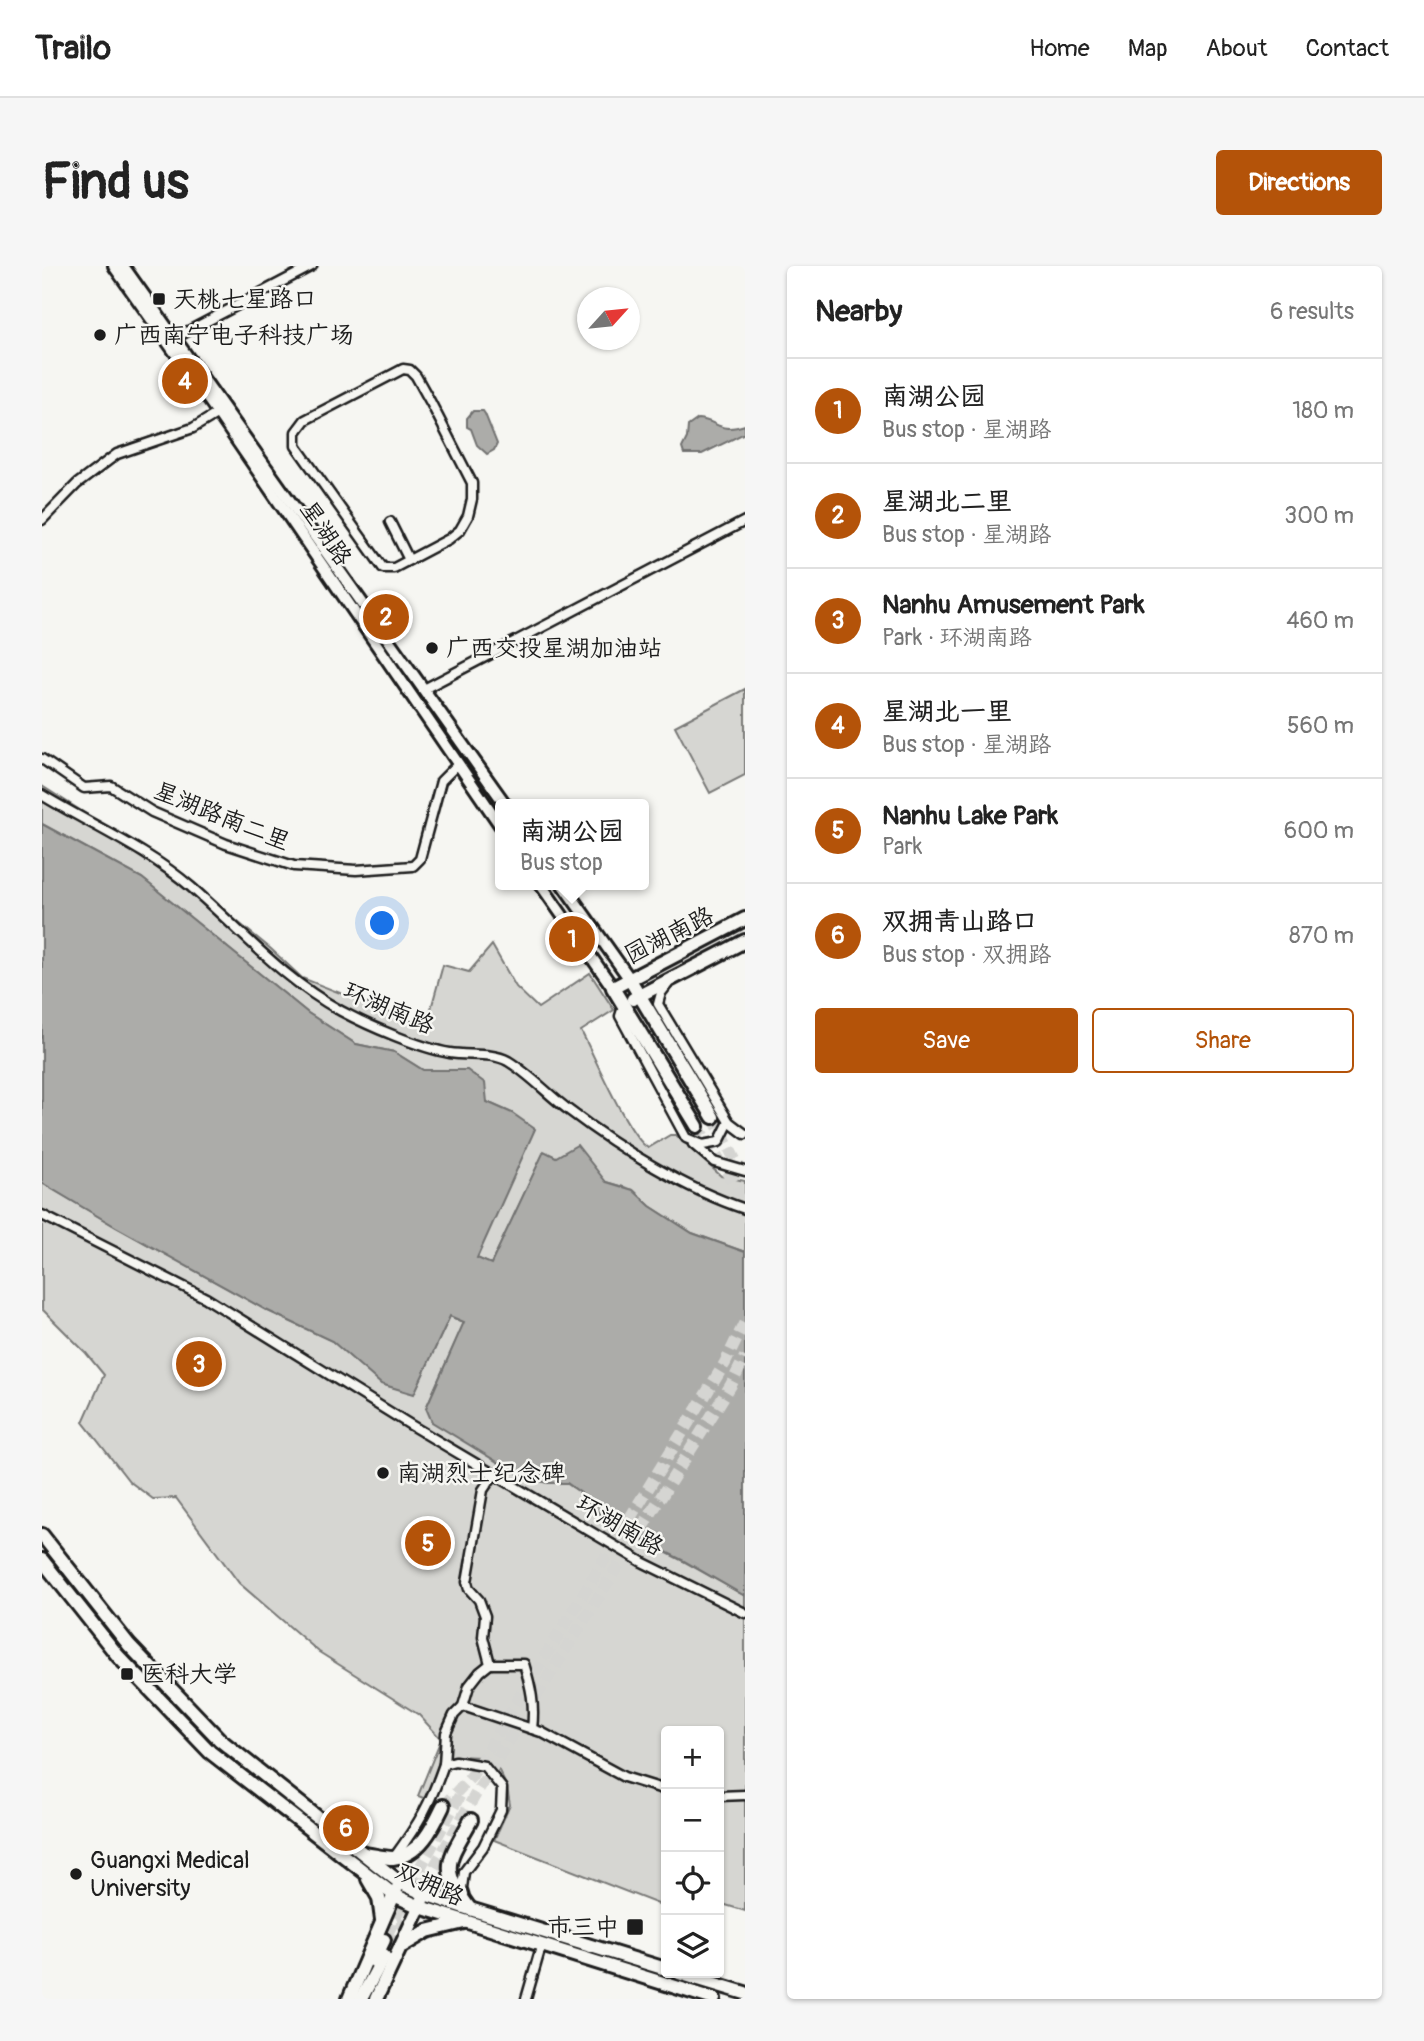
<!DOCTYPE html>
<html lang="en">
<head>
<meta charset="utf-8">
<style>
	body { margin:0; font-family:Pangolin,"LXGW WenKai TC",sans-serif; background:#f6f6f6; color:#222 }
	.controls { position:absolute; right:21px; bottom:21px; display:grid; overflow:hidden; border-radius:7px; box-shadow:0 2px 5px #0004 }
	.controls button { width:63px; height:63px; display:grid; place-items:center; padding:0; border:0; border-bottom:2px solid #e0e0e0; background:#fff; color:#222; font:35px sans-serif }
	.compass { position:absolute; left:535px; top:21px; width:63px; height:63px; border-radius:50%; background:#fff; box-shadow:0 2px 5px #0004; rotate:63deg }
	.you { position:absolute; left:341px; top:658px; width:24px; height:24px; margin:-18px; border:5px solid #fff; border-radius:50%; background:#1a73e8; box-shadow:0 0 0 10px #1a73e833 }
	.badge { display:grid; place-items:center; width:46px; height:46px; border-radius:50%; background:#b45309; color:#fff; font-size:23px; font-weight:700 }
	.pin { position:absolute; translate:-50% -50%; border:4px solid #fff; box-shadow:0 2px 7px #0006 }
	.popup { position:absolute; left:453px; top:533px; width:154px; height:91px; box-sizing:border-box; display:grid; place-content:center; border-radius:7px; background:#fff; filter:drop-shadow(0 2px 5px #0005); font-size:23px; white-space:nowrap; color:#767676 }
	.popup b { font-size:26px; color:#222 }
	.popup::after { content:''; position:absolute; left:50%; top:100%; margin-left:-14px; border:14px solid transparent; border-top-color:#fff }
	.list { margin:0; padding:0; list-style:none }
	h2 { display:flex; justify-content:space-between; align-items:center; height:91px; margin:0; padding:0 28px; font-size:30px }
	h2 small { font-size:23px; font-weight:400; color:#767676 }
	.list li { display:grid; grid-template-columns:46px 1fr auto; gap:21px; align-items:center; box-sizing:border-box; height:105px; padding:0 28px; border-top:2px solid #e0e0e0 }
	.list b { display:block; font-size:26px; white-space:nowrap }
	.list p { margin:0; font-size:23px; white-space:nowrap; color:#767676 }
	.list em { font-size:23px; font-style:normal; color:#767676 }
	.actions { display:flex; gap:14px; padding:21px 28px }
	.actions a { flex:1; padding:16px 0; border:2px solid #b45309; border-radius:7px; text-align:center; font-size:24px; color:#b45309 }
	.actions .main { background:#b45309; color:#fff }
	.icon { flex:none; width:38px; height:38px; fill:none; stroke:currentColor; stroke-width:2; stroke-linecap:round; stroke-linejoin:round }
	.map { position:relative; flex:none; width:703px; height:1733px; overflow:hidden; border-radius:7px }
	header { display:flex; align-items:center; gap:42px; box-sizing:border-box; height:98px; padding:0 35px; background:#fff; border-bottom:2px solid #e0e0e0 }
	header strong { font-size:33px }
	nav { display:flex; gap:38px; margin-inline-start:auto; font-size:24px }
	.intro { display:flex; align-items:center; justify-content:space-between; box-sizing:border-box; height:168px; padding:0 42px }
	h1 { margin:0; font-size:49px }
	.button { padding:18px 32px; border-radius:7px; background:#b45309; color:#fff; font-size:24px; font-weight:700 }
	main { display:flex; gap:42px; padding:0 42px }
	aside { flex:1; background:#fff; border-radius:7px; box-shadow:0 2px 5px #0004 }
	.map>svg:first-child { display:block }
	.green { fill:#d6d6d2; stroke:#797977; stroke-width:2 }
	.water { fill:#acaca9; stroke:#727271; stroke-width:2 }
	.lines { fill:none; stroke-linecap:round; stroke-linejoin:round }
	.primary-tunnel { stroke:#d5d5d2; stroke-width:12; stroke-dasharray:12 6; stroke-linecap:butt }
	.street-casing { stroke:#1c1c1c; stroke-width:13 }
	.secondary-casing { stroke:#1c1c1c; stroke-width:16 }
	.primary-casing { stroke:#1c1c1c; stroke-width:18 }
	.street { stroke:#f6f6f2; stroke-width:8 }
	.secondary { stroke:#f6f6f2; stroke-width:10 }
	.primary { stroke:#f6f6f2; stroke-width:12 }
	.poi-dot { fill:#1c1c1c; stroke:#f6f6f2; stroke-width:2.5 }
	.labels { text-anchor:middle; stroke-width:5; stroke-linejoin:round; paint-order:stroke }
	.poi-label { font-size:24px; fill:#1c1c1c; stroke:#f6f6f2; text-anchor:start }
	.street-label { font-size:24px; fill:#1c1c1c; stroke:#f6f6f2 }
</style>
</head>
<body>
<header>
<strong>Trailo</strong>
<nav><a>Home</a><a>Map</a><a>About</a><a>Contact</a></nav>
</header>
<div class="intro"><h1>Find us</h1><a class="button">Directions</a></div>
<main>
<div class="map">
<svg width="703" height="1733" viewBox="0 0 703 1733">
	<rect width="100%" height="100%" fill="#f6f6f2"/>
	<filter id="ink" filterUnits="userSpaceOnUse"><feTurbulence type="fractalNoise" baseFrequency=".0143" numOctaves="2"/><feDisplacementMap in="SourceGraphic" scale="14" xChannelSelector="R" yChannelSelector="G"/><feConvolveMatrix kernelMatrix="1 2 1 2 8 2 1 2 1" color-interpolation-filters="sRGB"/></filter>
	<g filter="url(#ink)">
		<g class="green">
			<polygon points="703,423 703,509 668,527 633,460"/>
			<path d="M 0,520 L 106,587 L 153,621 L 229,683 L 260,712 L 384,761 L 401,699 L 427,706 L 450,679 L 474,721 L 496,742 L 548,707 L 572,744 L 539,765 C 552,789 586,870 606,882 L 628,869 L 634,869 L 679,910 L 703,915 L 703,986 L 650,967 L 608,940 L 591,924 L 564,916 L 502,886 L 449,998 L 434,992 L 470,847 L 445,836 L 425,804 L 381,804 L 352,786 L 314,778 L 266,747 L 100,612 L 0,558 Z"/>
			<polygon points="0,917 74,961 224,1044 290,1075 340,1118 372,1127 408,1050 422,1057 384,1142 467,1203 489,1213 507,1217 524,1217 539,1227 542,1236 578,1263 641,1295 703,1330 703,1645 677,1637 677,1465 624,1465 624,1628 621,1640 452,1574 468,1539 465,1521 457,1505 439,1491 412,1490 384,1533 376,1530 399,1473 377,1449 277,1386 197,1317 134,1232 111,1233 87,1215 41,1156 62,1109 44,1087 0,1043"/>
		</g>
		<g class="water">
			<polygon points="431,145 441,145 443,148 455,178 452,184 445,188 435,179 429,163 425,161 425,152"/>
			<path d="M 656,153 C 676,154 675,168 703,159 L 703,167 L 660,188 L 642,188 L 640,182 L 645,172 L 646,160 Z"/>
			<polygon points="0,558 100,612 266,747 314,778 352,786 381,804 425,804 443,817 445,836 470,847 493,863 435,992 449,998 502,885 514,891 535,879 564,916 591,924 608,940 650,967 703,986 703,1330 642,1295 578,1263 542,1236 539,1227 525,1217 507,1217 489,1213 467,1203 390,1156 384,1142 422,1056 408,1050 372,1128 339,1118 290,1075 224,1044 74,961 0,917"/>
		</g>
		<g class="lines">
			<g class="primary-tunnel">
				<polyline points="671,851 703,913"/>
				<polyline points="655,860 690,914 703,945"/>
				<polyline points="401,1540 429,1511 683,1097 703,1056"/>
				<polyline points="345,1668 374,1609 418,1529"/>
				<polyline points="348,1679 436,1524 689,1119 703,1091"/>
			</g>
			<g class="street-casing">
				<g id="street">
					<polyline points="133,72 270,0"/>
					<polygon points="361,103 368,104 374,110 389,137 430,217 430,233 426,250 418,264 407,273 352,302 341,302 254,180 254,166 263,154"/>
					<polyline points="0,254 35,218 75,188 151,162 176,147"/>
					<polyline points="348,256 367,294"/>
					<polyline points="382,423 703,255"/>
					<polyline points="0,493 42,522 69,520 110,546 184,578 252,600 314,604 371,600 378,593 399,515 416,498"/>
					<path d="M 0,529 C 49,559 105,583 149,621 C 200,665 239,712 299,745 C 327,760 378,782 408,787 C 426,790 450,786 466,795 C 489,809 506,829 528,845 C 578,883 643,923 703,943"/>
					<polyline points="582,738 578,750 644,872 661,879 677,876 687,856 616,738 619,727 626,718"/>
					<polyline points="687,856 703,868"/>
					<polyline points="651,878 672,896 703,905"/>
					<polyline points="0,949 164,1032 367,1158 600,1296 703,1347"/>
					<path d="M 448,1398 L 482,1398 C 489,1421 493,1439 490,1463"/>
					<polyline points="421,1440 499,1466 582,1511 624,1524"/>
					<polyline points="402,1498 404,1467 412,1449 421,1440 427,1420 438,1406 448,1398 441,1371 443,1350 437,1334 427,1323 425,1316 441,1224 452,1208"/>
					<polyline points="677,1530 703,1529"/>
					<path d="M 353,1590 C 378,1556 388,1538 402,1498 L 413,1495 L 442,1500 L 460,1522 L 459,1544 L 441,1581 L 422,1606 L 420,1622 L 422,1628"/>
					<polyline points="484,1733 499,1681"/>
				</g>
			</g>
			<g class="secondary-casing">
				<g id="secondary">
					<polyline points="72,0 176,147 458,559"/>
					<polyline points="81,0 463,538"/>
					<polyline points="499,619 571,722"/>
					<polyline points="521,619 587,712"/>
				</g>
			</g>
			<g class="primary-casing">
				<g id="primary">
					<polyline points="587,712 671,851"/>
					<polyline points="591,733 703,675"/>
					<polyline points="655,860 571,722 703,653"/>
					<polyline points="0,1269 87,1379 178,1474 357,1616 383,1628 428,1643 624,1703"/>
					<polyline points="0,1294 76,1390 168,1486 352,1629 378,1641 672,1733"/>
					<path d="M 322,1588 C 331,1589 342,1592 351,1592 C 378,1589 391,1561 401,1540"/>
					<polyline points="326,1613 337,1632 340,1654"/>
					<path d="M 428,1643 C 397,1601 405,1597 429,1554"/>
					<polyline points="360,1680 385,1665 422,1656"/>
					<polyline points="332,1695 342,1674"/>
					<polyline points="637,1707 703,1727"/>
					<polyline points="307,1733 354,1624"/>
					<polyline points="319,1733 342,1690"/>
					<polyline points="334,1733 380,1635"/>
				</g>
			</g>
			<use href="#street" class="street"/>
			<use href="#secondary" class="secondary"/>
			<use href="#primary" class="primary"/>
		</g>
	</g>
	<g class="poi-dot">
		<rect x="110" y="26" width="14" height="14" rx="3.5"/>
		<circle cx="58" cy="69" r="7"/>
		<circle cx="390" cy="382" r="7"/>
		<circle cx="341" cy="1207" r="7"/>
		<rect x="78" y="1401" width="14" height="14" rx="3.5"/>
		<circle cx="34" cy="1608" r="7"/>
		<rect x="584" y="1652" width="18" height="18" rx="3.5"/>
	</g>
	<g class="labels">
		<g class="poi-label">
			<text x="131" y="41">天桃七星路口</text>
			<text x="72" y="77">广西南宁电子科技广场</text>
			<text x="404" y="390">广西交投星湖加油站</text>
			<text x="355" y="1215">南湖烈士纪念碑</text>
			<text x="99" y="1416">医科大学</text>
			<text x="48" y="1602">Guangxi Medical<tspan x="48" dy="28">University</tspan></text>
			<text x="577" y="1669" text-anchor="end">市三中</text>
		</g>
		<g class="street-label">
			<text transform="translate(284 267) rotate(56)" y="8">星湖路</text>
			<text transform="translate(180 550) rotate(22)" y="8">星湖路南二里</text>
			<text transform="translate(627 669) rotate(-27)" y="8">园湖南路</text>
			<text transform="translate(347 742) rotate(23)" y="8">环湖南路</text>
			<text transform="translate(578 1259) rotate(30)" y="8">环湖南路</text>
			<text transform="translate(388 1618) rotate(24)" y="8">双拥路</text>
		</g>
	</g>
</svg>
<div class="controls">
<button>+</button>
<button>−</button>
<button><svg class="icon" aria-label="locate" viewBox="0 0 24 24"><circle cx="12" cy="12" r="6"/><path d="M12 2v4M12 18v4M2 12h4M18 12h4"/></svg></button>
<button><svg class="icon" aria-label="layers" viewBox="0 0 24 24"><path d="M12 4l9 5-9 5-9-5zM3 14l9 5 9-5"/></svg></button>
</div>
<svg class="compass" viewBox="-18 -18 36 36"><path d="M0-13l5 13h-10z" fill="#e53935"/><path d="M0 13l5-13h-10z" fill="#767676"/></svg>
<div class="you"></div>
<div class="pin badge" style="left:530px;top:673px">1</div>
<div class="popup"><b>南湖公园</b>Bus stop</div>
<div class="pin badge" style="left:344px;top:351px">2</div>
<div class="pin badge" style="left:157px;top:1098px">3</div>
<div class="pin badge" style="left:143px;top:115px">4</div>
<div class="pin badge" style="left:386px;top:1277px">5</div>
<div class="pin badge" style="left:304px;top:1562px">6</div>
</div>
<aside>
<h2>Nearby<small>6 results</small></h2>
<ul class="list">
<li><span class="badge">1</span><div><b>南湖公园</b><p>Bus stop · 星湖路</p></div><em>180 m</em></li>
<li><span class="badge">2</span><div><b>星湖北二里</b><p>Bus stop · 星湖路</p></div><em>300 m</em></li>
<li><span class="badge">3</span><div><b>Nanhu Amusement Park</b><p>Park · 环湖南路</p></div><em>460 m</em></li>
<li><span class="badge">4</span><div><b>星湖北一里</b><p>Bus stop · 星湖路</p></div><em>560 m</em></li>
<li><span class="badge">5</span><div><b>Nanhu Lake Park</b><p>Park</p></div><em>600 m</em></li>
<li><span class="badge">6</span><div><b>双拥青山路口</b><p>Bus stop · 双拥路</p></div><em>870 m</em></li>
</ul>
<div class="actions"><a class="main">Save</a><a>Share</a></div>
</aside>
</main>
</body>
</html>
